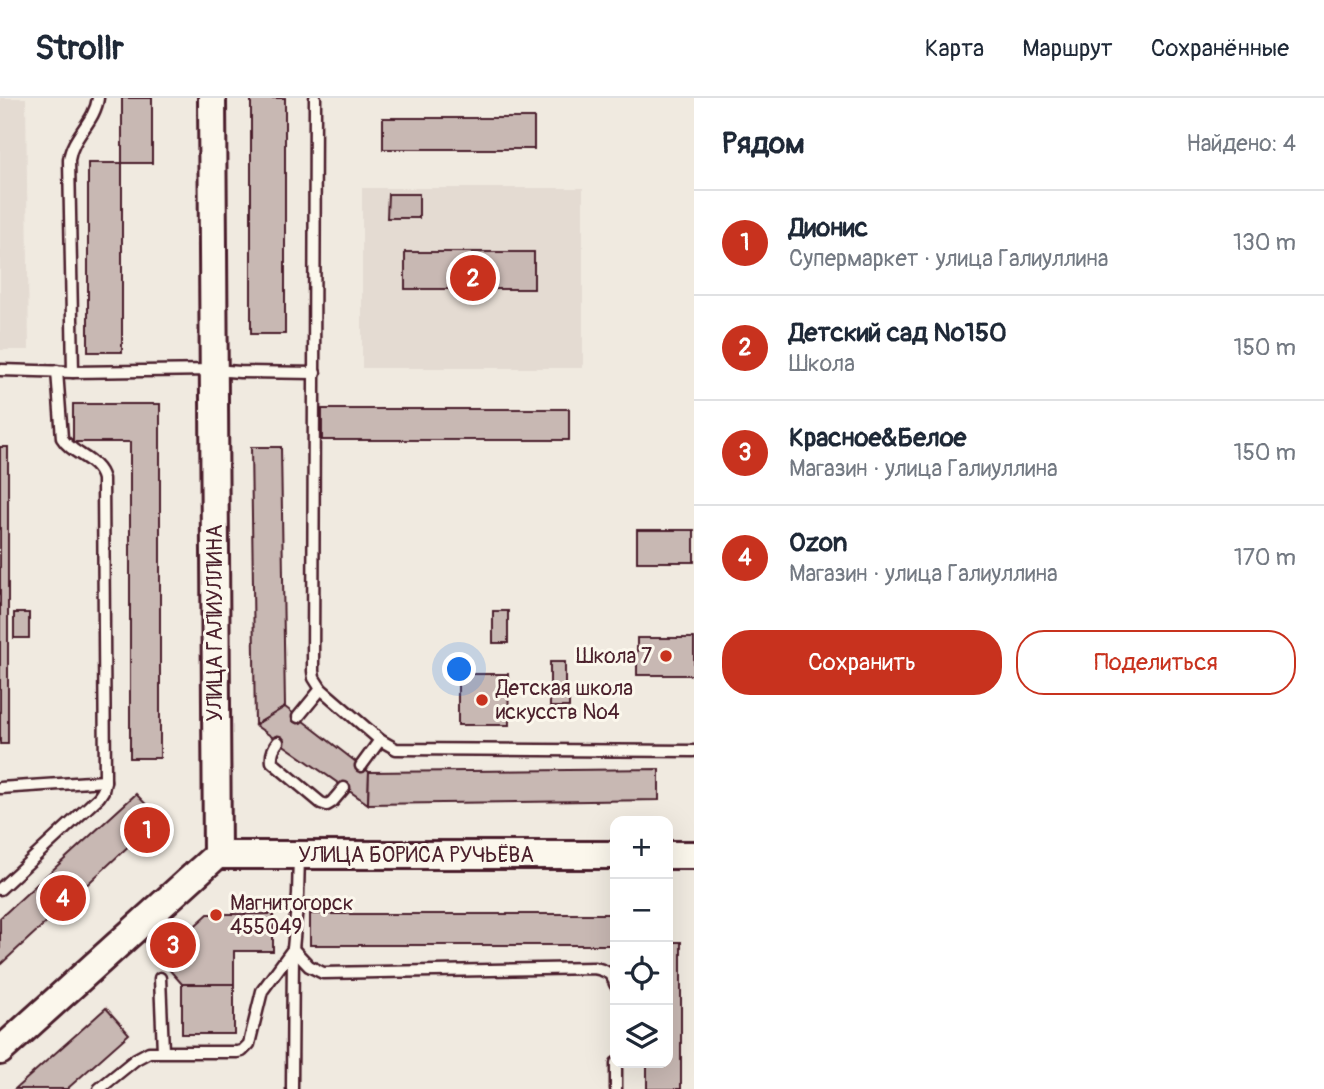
<!DOCTYPE html>
<html lang="ru">
<head>
<meta charset="utf-8">
<style>
	body { margin:0; font-family:Pangolin,sans-serif; background:#f2f2f3; color:#1f2937 }
	.controls { position:absolute; right:21px; bottom:21px; display:grid; overflow:hidden; border-radius:14px; box-shadow:0 7px 28px #0002 }
	.controls button { width:63px; height:63px; display:grid; place-items:center; padding:0; border:0; border-bottom:2px solid #e0e1e3; background:#fff; color:#1f2937; font:35px sans-serif }
	.you { position:absolute; left:460px; top:572px; width:24px; height:24px; margin:-18px; border:5px solid #fff; border-radius:50%; background:#1a73e8; box-shadow:0 0 0 10px #1a73e833 }
	.badge { display:grid; place-items:center; width:46px; height:46px; border-radius:50%; background:#c8321e; color:#fff; font-size:23px; font-weight:700 }
	.pin { position:absolute; translate:-50% -50%; border:4px solid #fff; box-shadow:0 2px 7px #0006 }
	.list { margin:0; padding:0; list-style:none }
	h2 { display:flex; justify-content:space-between; align-items:center; height:91px; margin:0; padding:0 28px; font-size:30px }
	h2 small { font-size:23px; font-weight:400; color:#747a83 }
	.list li { display:grid; grid-template-columns:46px 1fr auto; gap:21px; align-items:center; box-sizing:border-box; height:105px; padding:0 28px; border-top:2px solid #e0e1e3 }
	.list b { display:block; font-size:26px; white-space:nowrap }
	.list p { margin:0; font-size:23px; white-space:nowrap; color:#747a83 }
	.list em { font-size:23px; font-style:normal; color:#747a83 }
	.actions { display:flex; gap:14px; padding:21px 28px }
	.actions a { flex:1; padding:16px 0; border:2px solid #c8321e; border-radius:28px; text-align:center; font-size:24px; color:#c8321e }
	.actions .main { background:#c8321e; color:#fff }
	.icon { flex:none; width:38px; height:38px; fill:none; stroke:currentColor; stroke-width:2; stroke-linecap:round; stroke-linejoin:round }
	.map { position:relative; flex:none; width:694px; height:991px; overflow:hidden }
	header { display:flex; align-items:center; gap:42px; box-sizing:border-box; height:98px; padding:0 35px; background:#fff; border-bottom:2px solid #e0e1e3 }
	header strong { font-size:33px }
	nav { display:flex; gap:38px; margin-inline-start:auto; font-size:24px }
	main { display:flex }
	aside { flex:1; background:#fff }
	.map>svg:first-child { display:block }
	.built { fill:#e4dbd2 }
	.building { fill:#c8b8b3; stroke:#4a1f2b; stroke-width:2 }
	.lines { fill:none; stroke-linecap:round; stroke-linejoin:round }
	.lane-casing { stroke:#4a1f2b; stroke-width:15 }
	.secondary-casing { stroke:#4a1f2b; stroke-width:32 }
	.lane { stroke:#fbf7ec; stroke-width:10 }
	.secondary { stroke:#fbf7ec; stroke-width:26 }
	.poi-dot { fill:#c8321e; stroke:#fbf7ec; stroke-width:2.5 }
	.labels { text-anchor:middle; stroke-width:6; stroke-linejoin:round; paint-order:stroke }
	.street-label { font-size:21px; fill:#4a1f2b; stroke:#fbf7ec }
	.poi-label { font-size:21px; fill:#4a1f2b; stroke:#fbf7ec; text-anchor:start }
</style>
</head>
<body>
<header>
<strong>Strollr</strong>
<nav><a>Карта</a><a>Маршрут</a><a>Сохранённые</a></nav>
</header>
<main>
<div class="map">
<svg width="694" height="991" viewBox="0 0 694 991">
	<rect width="100%" height="100%" fill="#f0eae0"/>
	<filter id="ink" filterUnits="userSpaceOnUse"><feTurbulence type="fractalNoise" baseFrequency=".0143" numOctaves="2"/><feDisplacementMap in="SourceGraphic" scale="14" xChannelSelector="R" yChannelSelector="G"/><feConvolveMatrix kernelMatrix="1 2 1 2 8 2 1 2 1" color-interpolation-filters="sRGB"/></filter>
	<g filter="url(#ink)">
		<g class="built">
			<polygon points="0,0 26,0 29,252 0,252"/>
			<rect x="362" y="90" width="221" height="180"/>
		</g>
		<g class="building">
			<rect x="122" y="0" width="30" height="65"/>
			<rect x="251" y="0" width="34" height="236"/>
			<rect x="383" y="20" width="151" height="31"/>
			<rect x="88" y="65" width="34" height="189"/>
			<polygon points="388,96 419,96 419,120 387,120"/>
			<rect x="405" y="154" width="129" height="37"/>
			<polygon points="73,306 160,306 160,660 130,660 130,344 73,344"/>
			<rect x="322" y="311" width="247" height="31"/>
			<rect x="0" y="349" width="8" height="297"/>
			<polygon points="251,349 281,349 285,609 255,627"/>
			<rect x="637" y="432" width="57" height="32"/>
			<rect x="493" y="513" width="15" height="32"/>
			<rect x="14" y="515" width="15" height="25"/>
			<rect x="637" y="540" width="57" height="37"/>
			<rect x="550" y="564" width="15" height="26"/>
			<polygon points="458,576 508,576 509,627 458,627"/>
			<rect x="550" y="596" width="19" height="13"/>
			<polygon points="285,609 369,674 368,706 255,627"/>
			<polygon points="659,671 659,702 368,706 369,674"/>
			<polygon points="136,696 159,720 0,867 0,820"/>
			<polygon points="208,816 273,816 273,853 234,853 234,886 182,886 159,860"/>
			<rect x="310" y="816" width="305" height="31"/>
			<polygon points="668,844 681,844 681,991 647,991 647,965 668,965"/>
			<rect x="182" y="886" width="52" height="50"/>
			<polygon points="106,910 129,936 67,991 15,991"/>
		</g>
		<g class="lines">
			<g class="lane-casing">
				<g id="lane">
					<polyline points="315,0 313,573 314,580 321,591 380,642 396,651 694,653"/>
					<polyline points="0,272 73,274 214,272 240,274 315,275"/>
					<path d="M 57,273 L 62,340 C 72,357 98,360 103,381 L 105,683"/>
					<path d="M 73,274 L 69,62 C 72,38 95,24 98,0"/>
					<polyline points="298,619 321,591"/>
					<path d="M 278,644 C 273,650 271,656 272,664 L 321,705 L 327,707 L 332,704 L 344,690"/>
					<polyline points="361,668 380,642"/>
					<polyline points="0,690 105,683 103,693 99,699 0,791"/>
					<polyline points="160,880 163,953"/>
					<polyline points="616,965 616,991"/>
					<path d="M 99,991 L 136,961 L 149,954 L 237,954 L 242,953 L 249,946 L 262,893 L 293,851 L 309,868 L 323,875 L 594,870 C 605,872 612,875 615,886"/>
					<polyline points="292,991 293,851 298,797 299,757"/>
				</g>
			</g>
			<g class="secondary-casing">
				<g id="secondary">
					<polyline points="217,757 615,757"/>
					<polyline points="668,757 694,757"/>
					<polyline points="0,953 217,757 212,0"/>
				</g>
			</g>
			<use href="#lane" class="lane"/>
			<use href="#secondary" class="secondary"/>
		</g>
	</g>
	<g class="poi-dot">
		<circle cx="666" cy="558" r="7"/>
		<circle cx="482" cy="602" r="7"/>
		<circle cx="216" cy="817" r="7"/>
	</g>
	<g class="labels">
		<g class="street-label">
			<text transform="translate(215 525) rotate(-90)" y="7">УЛИЦА ГАЛИУЛЛИНА</text>
			<text x="416" y="764">УЛИЦА БОРИСА РУЧЬЁВА</text>
		</g>
		<g class="poi-label">
			<text x="652" y="565" text-anchor="end">Школа 7</text>
			<text x="496" y="597">Детская школа<tspan x="496" dy="24">искусств №4</tspan></text>
			<text x="230" y="812">Магнитогорск<tspan x="230" dy="24">455049</tspan></text>
		</g>
	</g>
</svg>
<div class="controls">
<button>+</button>
<button>−</button>
<button><svg class="icon" aria-label="locate" viewBox="0 0 24 24"><circle cx="12" cy="12" r="6"/><path d="M12 2v4M12 18v4M2 12h4M18 12h4"/></svg></button>
<button><svg class="icon" aria-label="layers" viewBox="0 0 24 24"><path d="M12 4l9 5-9 5-9-5zM3 14l9 5 9-5"/></svg></button>
</div>
<div class="you"></div>
<div class="pin badge" style="left:147px;top:732px">1</div>
<div class="pin badge" style="left:473px;top:180px">2</div>
<div class="pin badge" style="left:173px;top:847px">3</div>
<div class="pin badge" style="left:63px;top:800px">4</div>
</div>
<aside>
<h2>Рядом<small>Найдено: 4</small></h2>
<ul class="list">
<li><span class="badge">1</span><div><b>Дионис</b><p>Супермаркет · улица Галиуллина</p></div><em>130 m</em></li>
<li><span class="badge">2</span><div><b>Детский сад №150</b><p>Школа</p></div><em>150 m</em></li>
<li><span class="badge">3</span><div><b>Красное&amp;Белое</b><p>Магазин · улица Галиуллина</p></div><em>150 m</em></li>
<li><span class="badge">4</span><div><b>Ozon</b><p>Магазин · улица Галиуллина</p></div><em>170 m</em></li>
</ul>
<div class="actions"><a class="main">Сохранить</a><a>Поделиться</a></div>
</aside>
</main>
</body>
</html>
